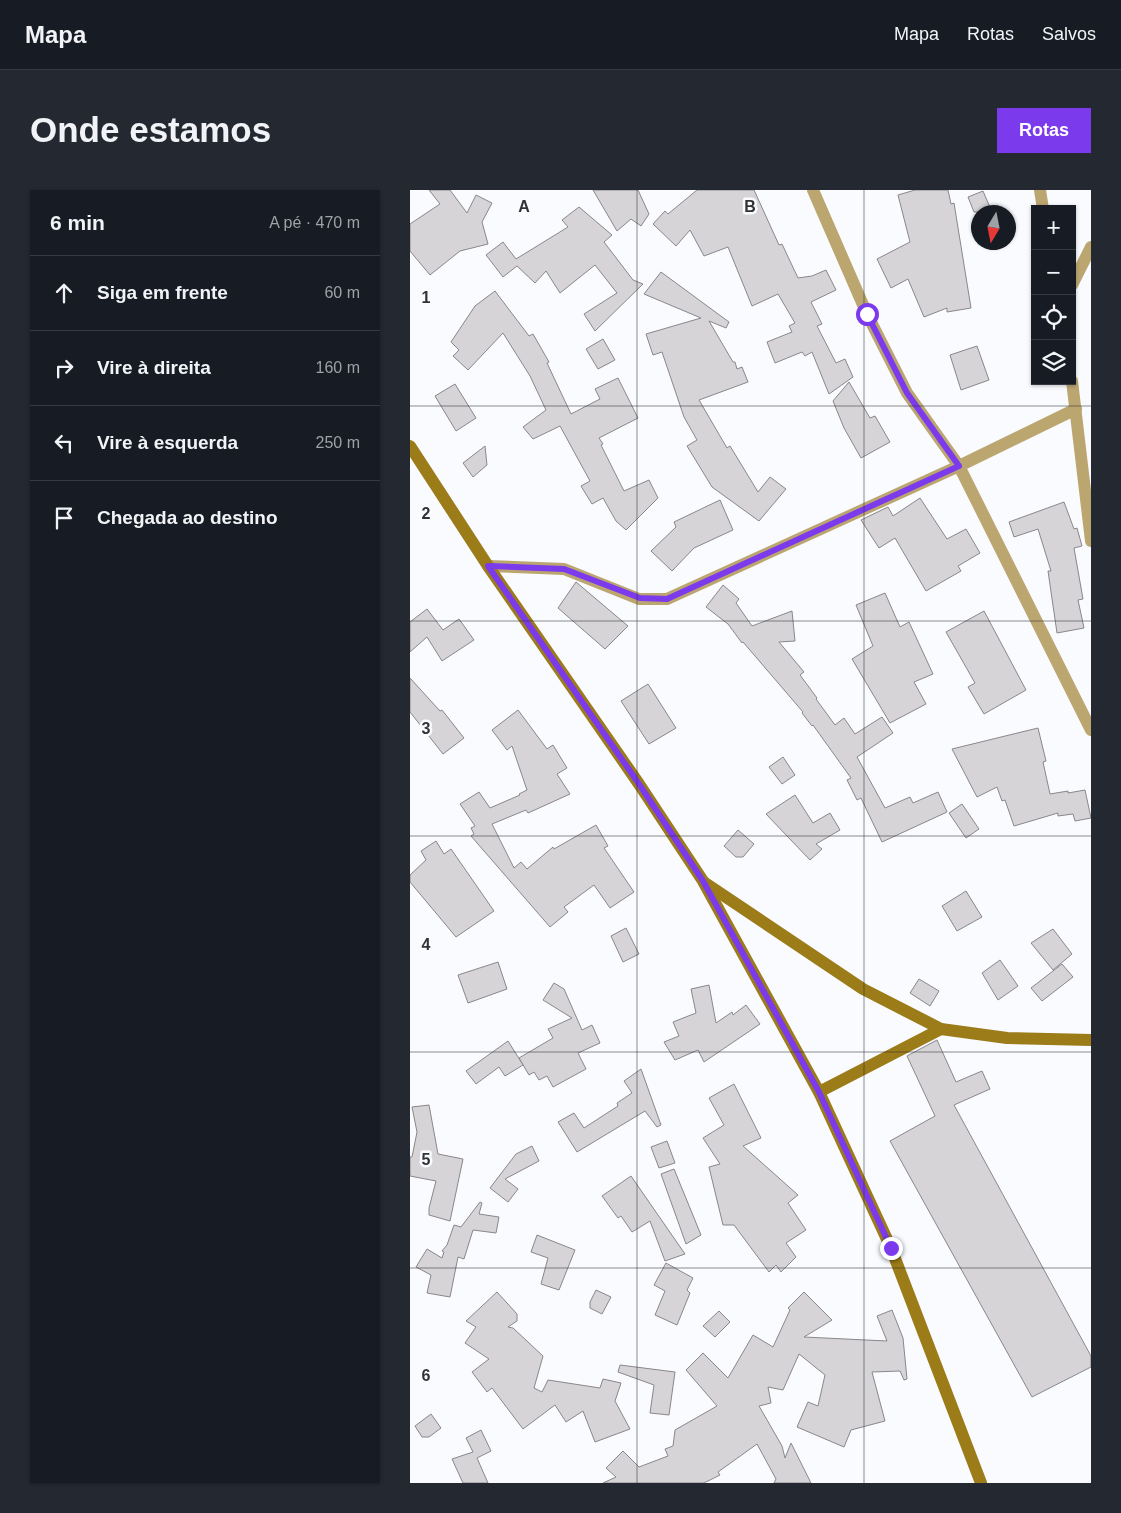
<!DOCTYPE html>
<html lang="pt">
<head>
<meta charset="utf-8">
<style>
	body { margin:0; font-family:Helvetica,sans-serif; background:#242831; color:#f1f3f6 }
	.controls { position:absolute; right:15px; top:15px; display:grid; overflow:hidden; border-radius:0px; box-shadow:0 1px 4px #0004 }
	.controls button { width:45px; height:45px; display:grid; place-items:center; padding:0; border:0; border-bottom:1px solid #363941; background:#171b24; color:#f1f3f6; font:25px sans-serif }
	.compass { position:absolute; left:561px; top:15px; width:45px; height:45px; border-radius:50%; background:#171b24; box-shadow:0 1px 4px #0004; rotate:190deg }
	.stop { position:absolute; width:15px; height:15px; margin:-11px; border:4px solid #7c3aed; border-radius:50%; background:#fff }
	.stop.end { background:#7c3aed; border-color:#fff; box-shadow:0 1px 5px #0008 }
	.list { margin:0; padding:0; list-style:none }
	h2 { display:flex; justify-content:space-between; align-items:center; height:65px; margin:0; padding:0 20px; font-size:21px }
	h2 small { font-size:16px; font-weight:400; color:#9ea1a6 }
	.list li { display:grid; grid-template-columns:32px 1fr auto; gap:15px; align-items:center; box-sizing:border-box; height:75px; padding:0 20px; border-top:1px solid #363941 }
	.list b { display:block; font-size:19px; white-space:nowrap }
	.list em { font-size:16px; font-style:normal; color:#9ea1a6 }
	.icon { flex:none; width:28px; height:28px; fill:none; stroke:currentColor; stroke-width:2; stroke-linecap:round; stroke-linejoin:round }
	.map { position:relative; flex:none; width:681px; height:1293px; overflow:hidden; border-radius:0px }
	header { display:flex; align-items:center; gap:30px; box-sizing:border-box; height:70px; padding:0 25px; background:#171b24; border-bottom:1px solid #363941 }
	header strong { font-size:24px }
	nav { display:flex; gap:28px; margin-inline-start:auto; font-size:18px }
	.intro { display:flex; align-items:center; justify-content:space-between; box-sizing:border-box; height:120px; padding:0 30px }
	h1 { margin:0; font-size:35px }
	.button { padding:12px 22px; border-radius:0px; background:#7c3aed; color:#fff; font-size:18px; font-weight:700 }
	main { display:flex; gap:30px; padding:0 30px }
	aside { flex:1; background:#171b24; border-radius:0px; box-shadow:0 1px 4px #0004 }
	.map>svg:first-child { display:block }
	.building { fill:#d6d4d7; stroke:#89878a }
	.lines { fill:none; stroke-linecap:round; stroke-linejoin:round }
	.street { stroke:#bca670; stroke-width:12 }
	.secondary { stroke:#9c7b19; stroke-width:12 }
	.route { stroke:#7c3aed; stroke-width:6 }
	.grid { fill:none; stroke:#313233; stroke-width:1; stroke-opacity:0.55 }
	.grid-label { font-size:16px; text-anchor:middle; font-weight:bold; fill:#313233; stroke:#f9fbfe; stroke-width:5; stroke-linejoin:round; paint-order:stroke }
</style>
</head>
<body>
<header>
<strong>Mapa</strong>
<nav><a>Mapa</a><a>Rotas</a><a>Salvos</a></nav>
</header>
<div class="intro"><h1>Onde estamos</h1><a class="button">Rotas</a></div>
<main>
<aside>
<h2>6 min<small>A pé · 470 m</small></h2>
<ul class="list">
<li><svg class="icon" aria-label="ahead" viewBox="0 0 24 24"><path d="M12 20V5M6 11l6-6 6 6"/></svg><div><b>Siga em frente</b></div><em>60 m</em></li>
<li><svg class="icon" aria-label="right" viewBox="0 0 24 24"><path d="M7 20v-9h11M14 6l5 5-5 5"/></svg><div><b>Vire à direita</b></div><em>160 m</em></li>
<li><svg class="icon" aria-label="left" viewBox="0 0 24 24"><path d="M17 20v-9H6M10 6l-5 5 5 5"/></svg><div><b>Vire à esquerda</b></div><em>250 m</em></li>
<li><svg class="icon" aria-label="arrive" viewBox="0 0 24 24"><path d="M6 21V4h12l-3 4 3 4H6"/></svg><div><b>Chegada ao destino</b></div></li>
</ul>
</aside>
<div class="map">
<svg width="681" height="1293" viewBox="0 0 681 1293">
	<rect width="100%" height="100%" fill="#f9fbfe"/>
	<g class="building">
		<polygon points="19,0 40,0 57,23 66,5 82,13 72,32 78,54 50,61 20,85 0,61 0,34 30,14"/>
		<polygon points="183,0 228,0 239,24 231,36 221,29 207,41"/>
		<polygon points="287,0 344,0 369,55 372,54 388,88 402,86 416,80 426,100 401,112 412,134 407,136 426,173 435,169 443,187 419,204 402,162 395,166 392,162 365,173 357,152 382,142 379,136 385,133 368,104 342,116 318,57 294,66 280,40 266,56 243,34 255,21 258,24"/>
		<polygon points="505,0 538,0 541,14 544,13 561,118 537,122 537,118 514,127 498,89 481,98 467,69 500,52 488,5"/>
		<polygon points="573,1 582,22 564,22 558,7"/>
		<polygon points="169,17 202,45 194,52 223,90 233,94 185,141 174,124 207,103 185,75 150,103 136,81 125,93 107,76 93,87 76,65 93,52 106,69 158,37 152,30"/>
		<polygon points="251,82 319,132 316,138 299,131 323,172 325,172 327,179 332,177 338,192 289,210 317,258 320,256 348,302 360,287 376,299 349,331 302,297 277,256 287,250 274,227 252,162 243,165 236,144 291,128 234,104"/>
		<polygon points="85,101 119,146 123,144 139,172 137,173 161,224 190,209 185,199 208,188 228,228 189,248 193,254 191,255 214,301 239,290 248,308 216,340 206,331 193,308 182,314 171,296 180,291 150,236 123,249 113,237 136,220 120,186 93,143 58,180 43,166 49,160 41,152 65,116"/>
		<polygon points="193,149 205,170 188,179 176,159"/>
		<polygon points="567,156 579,190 551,200 540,165"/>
		<polygon points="439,192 460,228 465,226 480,252 451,268 434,238 423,211"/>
		<polygon points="45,194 66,228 46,241 25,206"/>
		<polygon points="75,256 77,275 63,287 53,273"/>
		<polygon points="510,308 537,349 556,339 570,363 548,376 551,381 516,401 485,348 469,358 451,330 478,317 483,326"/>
		<polygon points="310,310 323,340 284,358 262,381 241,361 266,337 264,332"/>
		<polygon points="654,312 664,339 667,338 672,356 664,358 673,409 668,410 674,438 647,443 638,381 641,381 628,339 604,347 599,332"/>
		<polygon points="166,392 218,436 195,459 148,418"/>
		<polygon points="313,395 329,409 326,413 342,436 382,421 385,451 369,452 394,482 390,485 407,508 406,509 425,535 434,528 445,544 472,527 483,543 447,567 475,618 500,607 503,613 528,602 537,622 472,652 451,608 447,610 437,590 441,588 403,535 402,536 392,523 393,522 333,452 332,453 318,434 296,417"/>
		<polygon points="475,403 490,437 499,432 523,484 504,492 516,514 480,533 442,469 463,456 446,415"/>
		<polygon points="17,419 33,440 49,429 64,450 32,471 17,447 0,462 0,432"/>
		<polygon points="574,421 616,500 574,524 558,497 565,493 536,442"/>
		<polygon points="0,488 30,521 32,520 54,548 33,564 0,522"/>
		<polygon points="238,494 266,538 239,554 211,511"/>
		<polygon points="108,520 137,559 143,555 157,578 147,584 160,604 118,623 116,620 82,634 104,678 111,672 117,679 143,657 144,659 186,635 198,656 194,658 224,702 200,718 184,695 154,717 158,722 140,737 61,646 64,644 61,638 65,636 50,614 69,602 80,618 110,605 109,604 117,600 102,556 97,560 82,540"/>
		<polygon points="628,538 636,571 633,572 640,604 658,601 658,603 675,600 681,628 665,631 663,624 648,626 648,623 604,636 595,610 592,611 587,597 567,607 542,559"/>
		<polygon points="373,567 385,585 372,594 359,577"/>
		<polygon points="385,605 403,633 420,623 430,640 406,654 412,659 400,670 356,624"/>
		<polygon points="552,614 569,639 556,648 539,623"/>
		<polygon points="328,640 344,654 333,667 326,667 314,656"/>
		<polygon points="26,651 34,664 41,659 84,721 46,747 0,692 0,685 16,670 11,661"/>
		<polygon points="556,701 572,727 547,741 532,716"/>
		<polygon points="216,738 229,764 213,772 201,746"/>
		<polygon points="643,739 662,764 643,780 621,753"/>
		<polygon points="590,770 608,796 588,810 572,783"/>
		<polygon points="88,772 97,799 58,813 48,785"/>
		<polygon points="652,774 663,787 632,811 621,798"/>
		<polygon points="509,789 529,801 520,816 500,803"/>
		<polygon points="144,793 154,799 172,840 182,835 190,853 168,863 176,879 143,897 137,886 129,890 124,882 119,885 109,868 143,848 138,839 162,828 133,810"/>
		<polygon points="299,795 306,833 322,822 323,825 336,815 350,834 294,872 288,860 265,870 254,852 269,846 263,832 286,823 281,799"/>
		<polygon points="527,850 546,892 572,881 580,899 544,915 681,1166 681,1177 622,1207 480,951 525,926 497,866"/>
		<polygon points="98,851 113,875 95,886 89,877 66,894 56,881"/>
		<polygon points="231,879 251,935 247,937 235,921 167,962 148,932 164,923 174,938 208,916 207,913 222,903 214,891"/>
		<polygon points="324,894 351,948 333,956 388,1005 378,1013 396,1040 376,1053 386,1067 371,1082 366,1075 359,1082 324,1035 313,1035 299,977 310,974 293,948 314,935 299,908"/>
		<polygon points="19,915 28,964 53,969 40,1031 19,1025 19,1018 26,991 0,986 0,967 2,967 7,942 2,917"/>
		<polygon points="257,951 265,973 249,978 241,957"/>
		<polygon points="122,956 129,971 95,989 108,999 98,1012 80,998 106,964"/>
		<polygon points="264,979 291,1045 276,1054 251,984"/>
		<polygon points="221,986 275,1064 255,1071 240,1031 222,1042 211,1026 208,1028 192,1006"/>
		<polygon points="70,1012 72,1013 69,1024 89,1027 86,1043 63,1040 54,1069 48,1067 40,1107 17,1103 21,1085 6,1077 17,1059 32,1068 34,1062 32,1061 37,1055 44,1035 51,1037"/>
		<polygon points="127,1045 165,1060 149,1100 131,1094 138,1068 121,1062"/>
		<polygon points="256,1073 283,1088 277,1100 280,1103 267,1135 245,1125 255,1101 244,1095"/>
		<polygon points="186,1100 201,1107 192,1124 180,1118 180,1112"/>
		<polygon points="87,1102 107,1124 107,1131 98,1137 103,1138 133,1166 124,1198 132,1202 138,1190 190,1198 193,1189 211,1193 205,1211 220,1239 185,1252 173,1221 156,1232 145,1215 113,1239 82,1198 77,1202 62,1182 79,1169 55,1153 66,1137 56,1131"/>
		<polygon points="394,1102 422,1130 394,1147 477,1151 467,1126 482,1120 493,1148 497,1189 494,1190 490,1181 462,1182 475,1231 441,1240 434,1257 387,1237 398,1212 408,1216 415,1185 389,1164 373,1200 358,1197 361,1213 349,1216 372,1256 375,1268 381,1253 401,1293 364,1293 366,1289 347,1254 308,1282 310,1285 294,1293 193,1293 206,1287 196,1278 213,1261 229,1277 258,1266 255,1259 263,1256 265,1240 307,1216 276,1180 293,1163 318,1188 343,1145 363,1157 380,1120 378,1118"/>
		<polygon points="309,1121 320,1132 305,1147 293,1136"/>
		<polygon points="210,1175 265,1182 259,1225 240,1223 244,1195 208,1182"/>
		<polygon points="21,1224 31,1238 19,1247 12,1247 5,1236"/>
		<polygon points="71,1240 81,1261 67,1268 78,1293 53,1293 42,1269 63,1262 56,1248"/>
	</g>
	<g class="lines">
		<g class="street">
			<polyline points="403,0 457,124 497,203 549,276 681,540"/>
			<polyline points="630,0 633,19"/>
			<polyline points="662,95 681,57"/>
			<polyline points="662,191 681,351"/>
			<polyline points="78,376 154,379 229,409 257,409 549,276 666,219"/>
		</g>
		<g class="secondary">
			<polyline points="0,256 78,376 229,594 293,691 409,902 481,1058 571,1293"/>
			<polyline points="295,693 453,799 531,839 597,848 681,850"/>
			<polyline points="409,902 531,839"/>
		</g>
	</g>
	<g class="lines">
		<polyline class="route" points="457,124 497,203 549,276 257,409 230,408 154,379 78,376 229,594 293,691 409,902 481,1058"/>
	</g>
	<path class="grid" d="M 227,0 L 227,1293M 454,0 L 454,1293M 0,216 L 681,216M 0,431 L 681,431M 0,646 L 681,646M 0,862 L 681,862M 0,1078 L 681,1078"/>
	<g class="grid-label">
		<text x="114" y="22">A</text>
		<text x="340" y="22">B</text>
		<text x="16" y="113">1</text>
		<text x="16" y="329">2</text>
		<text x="16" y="544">3</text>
		<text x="16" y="760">4</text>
		<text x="16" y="975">5</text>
		<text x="16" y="1191">6</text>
	</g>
</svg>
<div class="controls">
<button>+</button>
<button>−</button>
<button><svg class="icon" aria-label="locate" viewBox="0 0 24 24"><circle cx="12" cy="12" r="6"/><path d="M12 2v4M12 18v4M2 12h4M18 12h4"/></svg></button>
<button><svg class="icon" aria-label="layers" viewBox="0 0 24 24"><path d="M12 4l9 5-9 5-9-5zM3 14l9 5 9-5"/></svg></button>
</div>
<svg class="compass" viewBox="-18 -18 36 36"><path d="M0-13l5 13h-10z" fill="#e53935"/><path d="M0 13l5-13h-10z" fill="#9ea1a6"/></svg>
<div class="stop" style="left:457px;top:124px"></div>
<div class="stop end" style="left:481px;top:1058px"></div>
</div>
</main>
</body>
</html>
